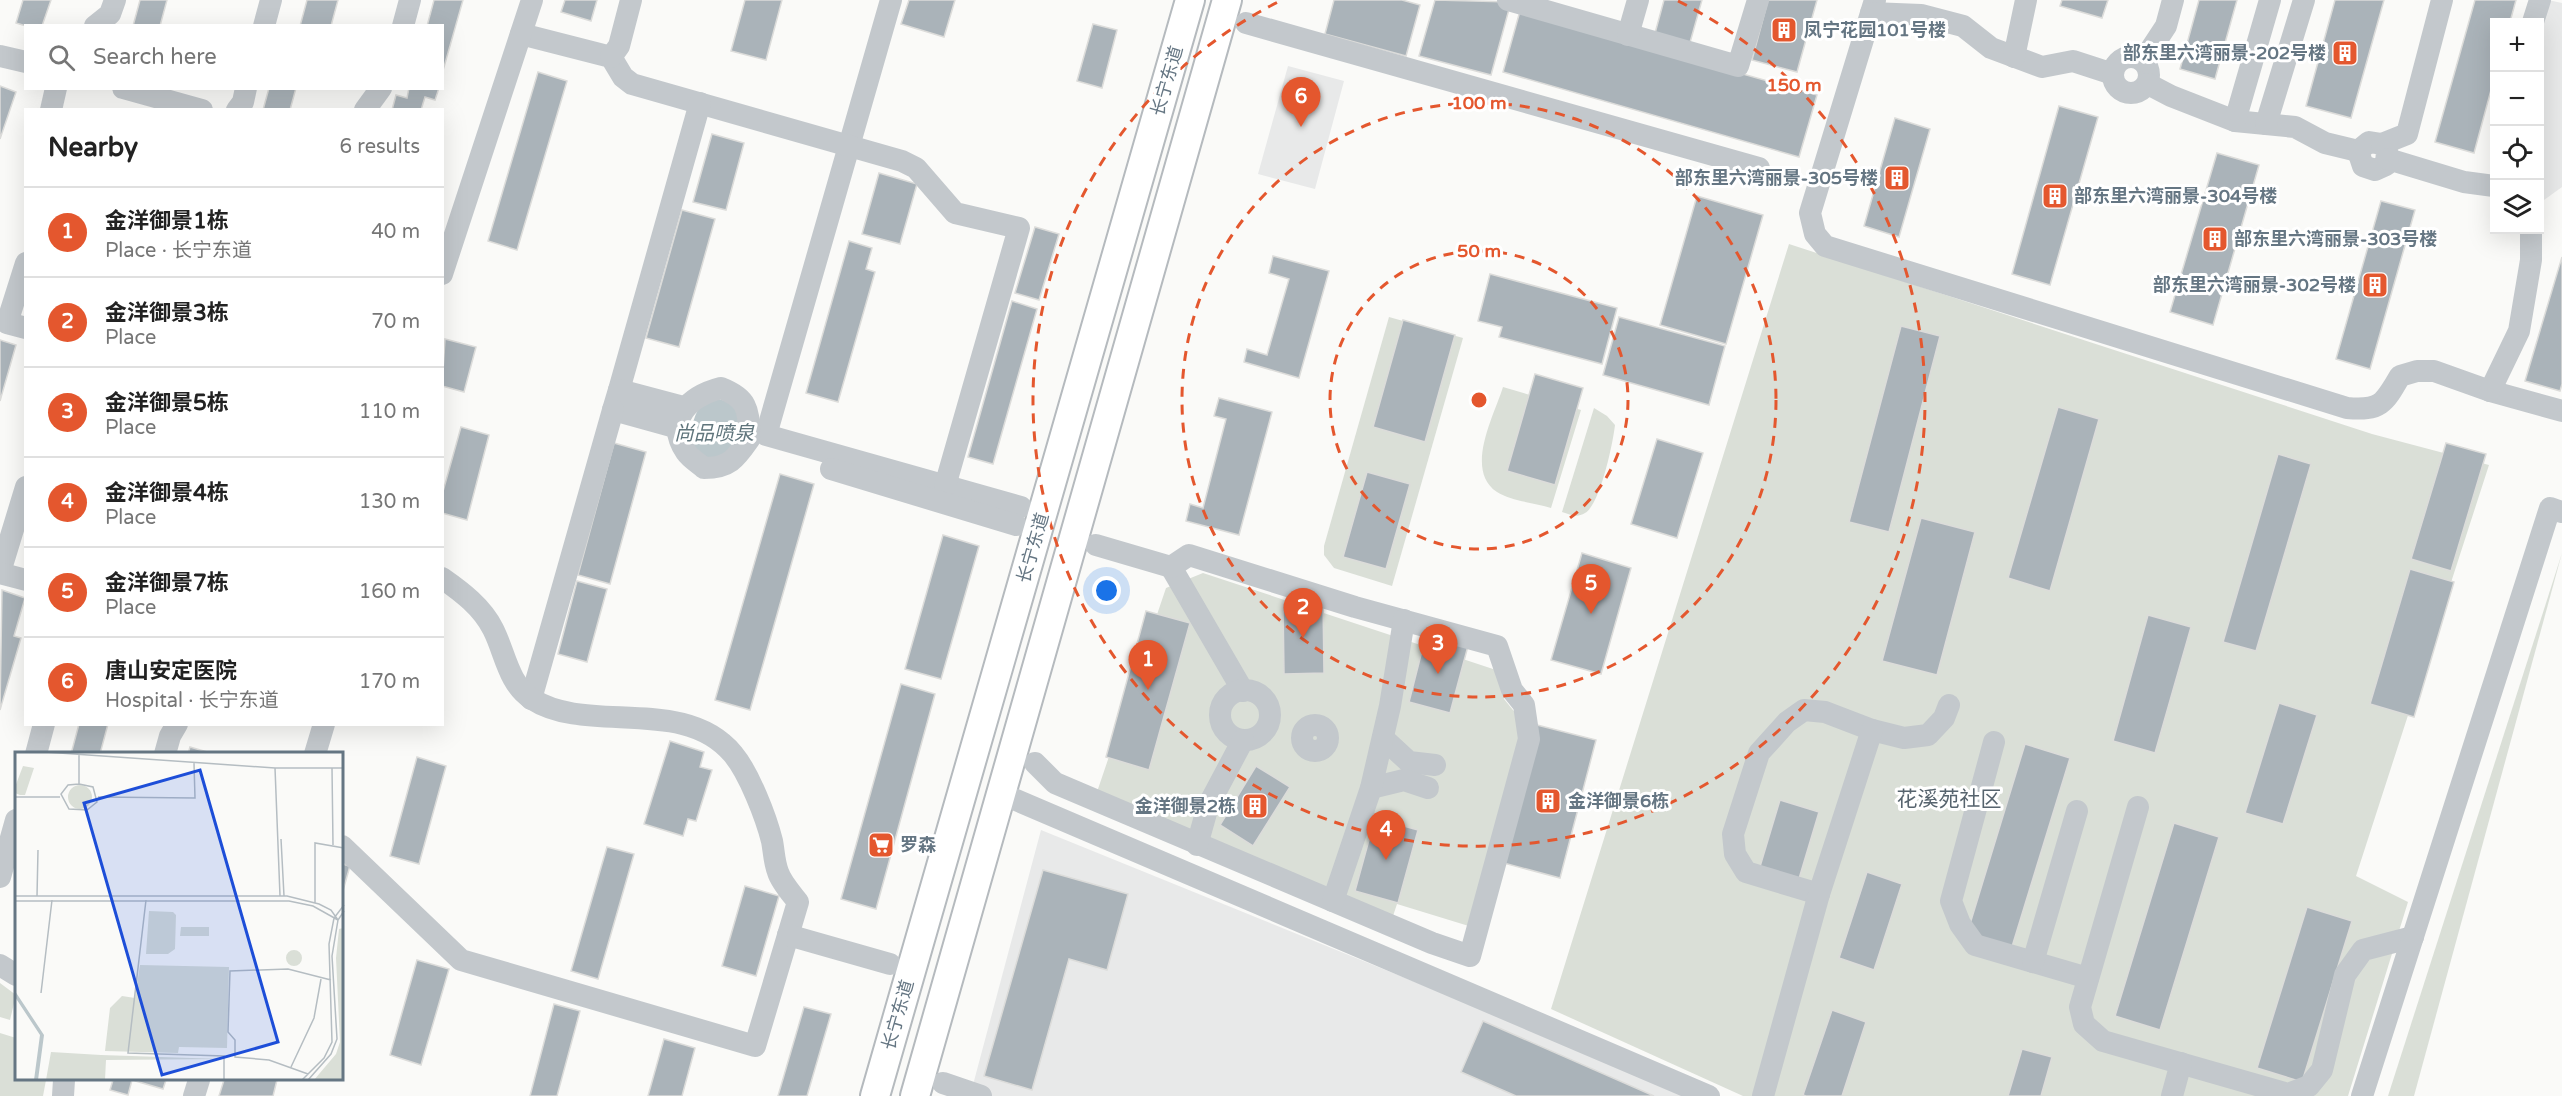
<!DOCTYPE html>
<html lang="en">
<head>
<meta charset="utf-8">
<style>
	body { margin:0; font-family:"Varela Round","Noto Sans SC",sans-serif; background:#f2f2f2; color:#222 }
	.controls { position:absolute; right:18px; top:18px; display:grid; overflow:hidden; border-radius:0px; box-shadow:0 6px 24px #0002 }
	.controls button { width:54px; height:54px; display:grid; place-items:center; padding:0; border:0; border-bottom:2px solid #e0e0e0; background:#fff; color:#222; font:30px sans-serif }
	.you { position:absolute; left:1107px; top:591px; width:21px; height:21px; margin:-15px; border:4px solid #fff; border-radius:50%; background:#1a73e8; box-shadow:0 0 0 9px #1a73e833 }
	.badge { display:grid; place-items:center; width:39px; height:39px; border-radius:50%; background:#e4572e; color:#fff; font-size:20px; font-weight:700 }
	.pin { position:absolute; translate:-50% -50px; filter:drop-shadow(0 2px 3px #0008) }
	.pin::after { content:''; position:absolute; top:32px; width:21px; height:18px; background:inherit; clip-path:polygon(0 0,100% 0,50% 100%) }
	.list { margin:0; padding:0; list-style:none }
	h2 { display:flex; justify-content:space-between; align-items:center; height:78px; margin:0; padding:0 24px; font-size:26px }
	h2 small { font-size:20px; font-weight:400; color:#767676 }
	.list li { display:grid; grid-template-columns:39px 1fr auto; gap:18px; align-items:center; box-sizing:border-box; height:90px; padding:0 24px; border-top:2px solid #e0e0e0 }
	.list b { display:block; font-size:22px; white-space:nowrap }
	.list p { margin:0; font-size:20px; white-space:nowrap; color:#767676 }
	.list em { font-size:20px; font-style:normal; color:#767676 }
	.icon { flex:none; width:33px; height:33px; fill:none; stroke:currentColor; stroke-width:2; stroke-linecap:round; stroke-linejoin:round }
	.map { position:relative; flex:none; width:2562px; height:1096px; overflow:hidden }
	.search { position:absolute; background:#fff; box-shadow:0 6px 24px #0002; left:24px; top:24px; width:420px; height:66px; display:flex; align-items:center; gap:15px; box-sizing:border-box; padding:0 21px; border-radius:0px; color:#767676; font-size:22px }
	.panel { position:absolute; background:#fff; box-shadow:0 6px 24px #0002; left:24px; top:108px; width:420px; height:618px; border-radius:0px }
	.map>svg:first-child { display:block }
	.built { fill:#e8e9e9 }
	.green { fill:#dadfd7 }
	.water { fill:#bbc7cb }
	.building { fill:#aab3b9; stroke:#dcdcda; stroke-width:1.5 }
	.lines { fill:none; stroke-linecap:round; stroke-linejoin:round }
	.major-casing { stroke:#b5babe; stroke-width:32 }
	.minor { stroke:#c3c8cc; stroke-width:22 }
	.major { stroke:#fff; stroke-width:28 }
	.ring { fill:none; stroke:#e4572e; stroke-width:3; stroke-dasharray:10 8 }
	.labels { text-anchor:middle; stroke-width:6; stroke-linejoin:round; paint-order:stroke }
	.poi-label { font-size:18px; font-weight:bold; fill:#657683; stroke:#fff; text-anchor:start }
	.street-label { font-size:18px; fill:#657683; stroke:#fff }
	.water-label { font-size:20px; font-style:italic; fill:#60757c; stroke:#fff }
	.quarter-label { font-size:21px; fill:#57646e; stroke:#fff }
	.inset-road { fill:none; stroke:#b5bdc2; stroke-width:1.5 }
	.view { fill:#1d4ed8; fill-opacity:0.15; stroke:#1d4ed8; stroke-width:3 }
	.inset-edge { fill:none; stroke:#657683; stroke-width:3 }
	.centre { fill:#e4572e; stroke:#fff; stroke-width:3 }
	.ring-label { font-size:18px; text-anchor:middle; font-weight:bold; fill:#e4572e; stroke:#fff; stroke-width:6; stroke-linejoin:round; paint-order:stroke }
</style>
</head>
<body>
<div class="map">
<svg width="2562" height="1096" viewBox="0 0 2562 1096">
	<rect width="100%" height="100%" fill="#fafaf8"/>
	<g class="built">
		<polygon points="2548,0 2562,3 2562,187 2544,200 2540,198 2540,31"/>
		<polygon points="1288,66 1344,81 1315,189 1258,174"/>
		<polygon points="1041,830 1543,1034 1686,1096 970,1096"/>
	</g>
	<g class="green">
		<polygon points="1789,244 2372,434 2489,465 2356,876 2408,902 2348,1096 1743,1096 1551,1009"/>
		<polygon points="1389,317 1463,338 1392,586 1334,568 1324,555 1324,546"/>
		<path d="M 1503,387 L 1581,410 L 1551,508 C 1535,503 1511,501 1497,492 C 1464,470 1494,416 1503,387 Z"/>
		<path d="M 1594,408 L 1607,416 L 1615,425 C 1613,443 1600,505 1585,513 C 1577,518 1571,515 1562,512 Z"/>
		<polygon points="2562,553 2414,1096 2388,1096"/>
		<polygon points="1203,573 1496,670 1504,699 1517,715 1522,736 1472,927 1397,904 1392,919 1097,792 1166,588"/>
		<polygon points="0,983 16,995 10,1020 0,1017"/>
		<polygon points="0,1033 16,1038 16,1080 46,1080 43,1096 0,1096"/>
	</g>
	<path class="water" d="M 706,396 L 738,404 C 742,427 739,440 724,459 L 709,461 L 691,449 C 689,428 694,414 706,396 Z"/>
	<g class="building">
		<polygon points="23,0 51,0 42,26 26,26 16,23"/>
		<polygon points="140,0 167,0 160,26 133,26"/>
		<polygon points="307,0 338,0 331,26 300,26"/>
		<polygon points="434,0 463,0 442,74 442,26 427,26"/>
		<polygon points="565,0 597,0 591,21 561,12"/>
		<polygon points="745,0 782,0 766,60 731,51"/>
		<polygon points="909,0 955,0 944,37 901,24"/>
		<polygon points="1334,0 1402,0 1420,5 1406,56 1325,34"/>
		<polygon points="1435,0 1511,2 1491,75 1419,56"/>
		<polygon points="1664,0 1702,0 1689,46 1654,37"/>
		<polygon points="1768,0 1817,0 1797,72 1752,60"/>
		<polygon points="2062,0 2108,0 2102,18 2060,6"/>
		<polygon points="2199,0 2237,0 2215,79 2180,69"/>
		<polygon points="2335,0 2384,0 2351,118 2306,106"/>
		<polygon points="2475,0 2516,0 2510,22 2494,22 2494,79 2474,153 2435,142"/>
		<polygon points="1520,11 1817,95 1799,157 1503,72"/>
		<polygon points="1093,24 1117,30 1102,88 1077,81"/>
		<polygon points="538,72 567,81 517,250 488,241"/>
		<polygon points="0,86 16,92 0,139"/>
		<polygon points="269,88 296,88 290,110 263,110"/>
		<polygon points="409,88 439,88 435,100 425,97 421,110 392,110 396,95 407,98"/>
		<polygon points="2059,106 2098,117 2050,285 2012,274"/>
		<polygon points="1895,118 1930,129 1899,237 1864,226"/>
		<polygon points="712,134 744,143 726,210 693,202"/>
		<polygon points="2217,153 2259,165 2213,325 2170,312"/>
		<polygon points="879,173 917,184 900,244 862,234"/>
		<polygon points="1697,196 1763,215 1726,344 1660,325"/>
		<polygon points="2381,201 2415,210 2370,369 2336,359"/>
		<polygon points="682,210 715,219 679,347 646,338"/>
		<polygon points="1035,227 1059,234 1039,300 1015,293"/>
		<polygon points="849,241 872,248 866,269 875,272 838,402 806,393"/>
		<polygon points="1273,256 1329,271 1299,378 1244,362 1247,349 1267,355 1289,279 1269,273"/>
		<polygon points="2562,257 2562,384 2560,391 2525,381"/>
		<polygon points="1490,274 1617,308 1602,364 1499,337 1502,327 1478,321"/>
		<polygon points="1012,301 1037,309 993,464 968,457"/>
		<polygon points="1619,317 1725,346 1709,405 1603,375"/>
		<polygon points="1403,320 1455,335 1425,442 1373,427"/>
		<polygon points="1901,326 1940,336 1889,532 1849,522"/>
		<polygon points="445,339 476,347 464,392 442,386"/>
		<polygon points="0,340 16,345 0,401"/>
		<polygon points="1535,374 1583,388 1555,485 1507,471"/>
		<polygon points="1219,398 1272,412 1239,535 1186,521 1190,504 1203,508 1226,419 1214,416"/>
		<polygon points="2058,407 2099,419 2050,591 2008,578"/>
		<polygon points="461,427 489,435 467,520 442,513 442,495"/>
		<polygon points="1657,439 1703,453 1677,538 1631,524"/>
		<polygon points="614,443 646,452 610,584 578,575"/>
		<polygon points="2446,443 2486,454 2451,571 2411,559"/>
		<polygon points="2278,454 2311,464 2256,651 2223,642"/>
		<polygon points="1367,472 1410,484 1386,569 1343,557"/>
		<polygon points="780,474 814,484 750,710 715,700"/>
		<polygon points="1921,518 1975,532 1937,675 1882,661"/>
		<polygon points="943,535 979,546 941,679 905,669"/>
		<polygon points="1582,553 1631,568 1601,674 1551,660"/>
		<polygon points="2410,569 2454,582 2414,717 2370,704"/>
		<polygon points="577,581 607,589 587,662 558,654"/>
		<polygon points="2,590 25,598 14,636 21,638 0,710"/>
		<polygon points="1323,602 1324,673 1284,674 1283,603"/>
		<polygon points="1146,611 1190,623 1149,770 1106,757"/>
		<polygon points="2148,615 2191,627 2155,753 2113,741"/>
		<polygon points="1426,635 1468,646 1450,713 1409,702"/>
		<polygon points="901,684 935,694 876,909 841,899"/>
		<polygon points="2279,703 2317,715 2283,824 2245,813"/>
		<polygon points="79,724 108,724 100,754 71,754"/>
		<polygon points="1537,725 1596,740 1560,878 1500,862"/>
		<polygon points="670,741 704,752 700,767 712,770 696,821 688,819 683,836 644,824"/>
		<polygon points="2025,744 2070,758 2011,950 1966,937"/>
		<polygon points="190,747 214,754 188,754"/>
		<polygon points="417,757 446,766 419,864 390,856"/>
		<polygon points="1256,766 1290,787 1253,846 1220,825"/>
		<polygon points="1780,800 1819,812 1795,892 1756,880"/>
		<polygon points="1375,818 1418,830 1398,903 1355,891"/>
		<polygon points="2174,823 2219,837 2160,1030 2115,1016"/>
		<polygon points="607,847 634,854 598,979 571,971"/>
		<polygon points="342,864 350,866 342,894"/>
		<polygon points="1043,870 1128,894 1107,970 1069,959 1032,1090 984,1076"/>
		<polygon points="1867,872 1902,884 1874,970 1839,958"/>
		<polygon points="745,886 779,896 756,976 722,966"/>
		<polygon points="2307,907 2352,921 2302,1082 2257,1068"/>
		<polygon points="417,960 449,969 421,1065 390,1055"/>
		<polygon points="554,1004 580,1011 557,1096 530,1096"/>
		<polygon points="804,1007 831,1014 807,1096 778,1096"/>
		<polygon points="1832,1010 1866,1022 1842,1096 1806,1096 1803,1095"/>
		<polygon points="1483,1021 1654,1096 1516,1096 1461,1072"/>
		<polygon points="664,1039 695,1048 682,1096 648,1096"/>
		<polygon points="2022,1049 2052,1057 2041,1096 2008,1096"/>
		<polygon points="113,1080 166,1080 163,1089 132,1080 128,1095 110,1090"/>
		<polygon points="224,1080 277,1080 273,1096 219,1096"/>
	</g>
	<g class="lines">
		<g class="major-casing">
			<g id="major">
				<polyline points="875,1096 1190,0"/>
				<polyline points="915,1096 1227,0"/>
			</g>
		</g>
		<g class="minor">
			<polyline points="891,0 766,435 1021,507"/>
			<polyline points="1508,0 1738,66 1758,0"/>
			<path d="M 1875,0 L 1810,213 L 1815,234 L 1825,246 L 2347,408 C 2380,411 2384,404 2400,376 L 2417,371 L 2434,371 L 2490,391 L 2562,411"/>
			<polyline points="1871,13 1921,15 1963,26 1991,48 2042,67 2073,61 2113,74"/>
			<polyline points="2533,22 2540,0"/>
			<polyline points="1246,23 1759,168"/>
			<polyline points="95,26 110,14 115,0"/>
			<polyline points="264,26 271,0"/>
			<polyline points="403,26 410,0"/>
			<polyline points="521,34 611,57 623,77 632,84 902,161 916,168 955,213 1019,228 945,486"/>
			<polyline points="1628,35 1638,0"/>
			<polyline points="0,56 26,62"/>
			<circle cx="2131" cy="75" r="18"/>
			<polyline points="611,57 619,46 631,0"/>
			<polyline points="2014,57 2026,0"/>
			<polyline points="2143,61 2166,26 2173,0"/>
			<polyline points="2148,84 2171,96 2235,121 2295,127 2325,143 2358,151"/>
			<polyline points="123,88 202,110"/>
			<polyline points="51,110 56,88"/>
			<polyline points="237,110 243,102 246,88"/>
			<polyline points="365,110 381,88"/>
			<polyline points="2235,121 2270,0"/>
			<polyline points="2266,124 2304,0"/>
			<polygon points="2369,142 2382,144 2387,150 2386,165 2375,170 2363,166 2358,151"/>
			<polyline points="2382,144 2407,134 2442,0"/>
			<polyline points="2388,159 2464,182 2494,186"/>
			<polyline points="26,263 7,323 26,328"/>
			<polyline points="442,274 532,0"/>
			<path d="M 721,388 C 749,399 748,410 750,438 C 736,458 730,468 704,468 C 698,463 690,458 686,452 C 664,419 690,396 721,388 Z"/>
			<polyline points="619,390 700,103"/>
			<polyline points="2490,391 2519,331 2531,260 2531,230"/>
			<polyline points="678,428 613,410 619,390 683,407"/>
			<polyline points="831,469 1016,525"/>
			<polyline points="1171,567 1243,691"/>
			<polyline points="0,572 26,487"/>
			<polyline points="0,573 26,580"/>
			<circle cx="1245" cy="715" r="25"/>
			<polyline points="531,699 613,410"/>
			<circle cx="1315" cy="738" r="13"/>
			<polyline points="1383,738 1409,762 1435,765"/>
			<polyline points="1994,742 1951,901 1960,924 1975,945 2088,978"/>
			<polyline points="36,754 44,724"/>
			<polyline points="165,754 170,736 177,724"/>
			<polyline points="315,754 324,724"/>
			<polyline points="1035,763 1055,783 1432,943 1470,956 1529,739 1524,705 1512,690 1497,646 1355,607 1189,555 1171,567 1096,545"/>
			<polyline points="1371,788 1404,780 1428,788"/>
			<polyline points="1002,794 1709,1096"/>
			<polyline points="2138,807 2080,1007 2084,1024 2103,1041 2288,1094 2309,1086 2322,1070 2345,975 2363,950 2413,937"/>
			<polyline points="1197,845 1208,806 1243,740"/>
			<path d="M 342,846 L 461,960 L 755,1046 L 798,902 C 791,893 781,882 778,872 C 774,862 774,851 772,841 C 766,817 749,773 733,754 C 684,695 587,735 532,699 C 508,684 505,652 493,629 C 482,607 462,592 442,578"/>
			<polyline points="0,877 16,820"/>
			<polyline points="1819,894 1746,872 1735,854 1733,834 1759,753 1787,722 1804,710 1825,712 1872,730 1904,738 1928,735 1944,718 1949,705"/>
			<polyline points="1333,901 1371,788 1390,706 1404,620"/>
			<polyline points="788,935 890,964"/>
			<polyline points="2033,962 2077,811"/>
			<polyline points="0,965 16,975"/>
			<polyline points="943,1083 981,1096"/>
			<polyline points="63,1096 64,1080"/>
			<polyline points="194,1096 199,1080"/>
			<polyline points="1763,1096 1819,894 1872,730"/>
			<polyline points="2172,1096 2181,1063"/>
			<polyline points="2362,1096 2550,508 2562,512"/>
		</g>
		<use href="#major" class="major"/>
	</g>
	<g class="ring">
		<circle cx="1479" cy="400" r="149"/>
		<circle cx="1479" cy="400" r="297"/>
		<path d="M1678 1A446 446 0 1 1 1280 1"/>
	</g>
	<defs>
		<g id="building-square" transform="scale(1.35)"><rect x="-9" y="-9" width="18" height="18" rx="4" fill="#e4572e" stroke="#fff"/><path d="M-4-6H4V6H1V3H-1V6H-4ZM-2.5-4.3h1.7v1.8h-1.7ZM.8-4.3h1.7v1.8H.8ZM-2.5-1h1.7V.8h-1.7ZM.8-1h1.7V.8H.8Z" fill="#fff"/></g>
		<g id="supermarket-square" transform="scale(1.35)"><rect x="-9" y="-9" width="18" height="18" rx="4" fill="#e4572e" stroke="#fff"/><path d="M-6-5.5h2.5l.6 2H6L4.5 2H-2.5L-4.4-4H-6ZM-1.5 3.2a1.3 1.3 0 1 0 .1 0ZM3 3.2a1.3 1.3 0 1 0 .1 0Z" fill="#fff"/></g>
	</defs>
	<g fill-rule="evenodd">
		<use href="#building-square" x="1784" y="30"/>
		<use href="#building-square" x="2345" y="53"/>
		<use href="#building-square" x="1897" y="178"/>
		<use href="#building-square" x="2055" y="196"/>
		<use href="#building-square" x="2215" y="239"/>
		<use href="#building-square" x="2375" y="285"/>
		<use href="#building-square" x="1548" y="801"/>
		<use href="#building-square" x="1255" y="806"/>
		<use href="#supermarket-square" x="881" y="845"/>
	</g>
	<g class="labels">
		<g class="poi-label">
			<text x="1804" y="36">凤宁花园101号楼</text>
			<text x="2326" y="59" text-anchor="end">部东里六湾丽景-202号楼</text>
			<text x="1878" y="184" text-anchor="end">部东里六湾丽景-305号楼</text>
			<text x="2074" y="202">部东里六湾丽景-304号楼</text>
			<text x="2234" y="245">部东里六湾丽景-303号楼</text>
			<text x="2356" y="291" text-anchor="end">部东里六湾丽景-302号楼</text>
			<text x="1568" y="807">金洋御景6栋</text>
			<text x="1236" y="812" text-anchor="end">金洋御景2栋</text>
			<text x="900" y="851">罗森</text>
		</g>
		<g class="street-label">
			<text transform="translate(1167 81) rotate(-74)" y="6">长宁东道</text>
			<text transform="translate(1033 548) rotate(-74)" y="6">长宁东道</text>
			<text transform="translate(898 1015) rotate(-74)" y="6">长宁东道</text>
		</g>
		<g class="water-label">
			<text x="714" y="440">尚品喷泉</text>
		</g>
		<g class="quarter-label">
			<text x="1949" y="806">花溪苑社区</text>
		</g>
	</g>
	<g transform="translate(15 752)">
		<rect width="328" height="328" fill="#fafaf8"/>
		<path d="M 8,14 L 19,16 L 10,43 L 5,43 L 0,41 L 0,35 ZM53 45a12 12 0 1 1 24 0a12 12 0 1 1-24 0ZM 134,159 L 158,160 L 161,163 L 160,197 L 153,202 L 131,202 ZM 166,175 L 194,175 L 194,184 L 165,184 ZM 328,176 L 328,328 L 299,328 L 321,302 L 325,290 L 321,206 L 324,177 ZM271 206a8 8 0 1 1 16 0a8 8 0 1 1-16 0ZM 125,213 L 214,215 L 212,296 L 164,295 L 163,301 L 90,299 L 95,256 L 107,244 L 120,246 ZM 36,300 L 86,303 L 207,307 L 91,308 L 90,328 L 31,328 Z" fill="#dadfd7"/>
		<path d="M 0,239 L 29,283 L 23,328 L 19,328 L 25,283 L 0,245 Z" fill="#bbc7cb"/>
		<path class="inset-road" d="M 30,0 L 260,16M 64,3 L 64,32M 317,16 L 318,93M 64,32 L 78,35 L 82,50 L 72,58 L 54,57 L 46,42 L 53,33 ZM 0,45 L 45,45M 83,45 L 180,46 L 179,11M 266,87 L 269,144M 0,144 L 272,144 L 304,152 L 316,158 L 323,168M 22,144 L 23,98M 265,144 L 260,16 L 329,16M 131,148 L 113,301 L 209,304 L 209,328M 0,149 L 274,149 L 298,154 L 323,168M 300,151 L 300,91 L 329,96M 26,241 L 37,148M 276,315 L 299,266 L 306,227M 293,322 L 254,308 L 220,305 L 220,288 L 213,280 L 215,219 L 273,217 L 316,228M 287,328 L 309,306 L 317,290 L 314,192 L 319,166 L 329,153M 293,328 L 316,302 L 322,287 L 317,204 L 323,168 L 329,159"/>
		<path class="view" d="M 185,18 L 263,290 L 147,323 L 69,51 Z"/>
		<rect width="328" height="328" class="inset-edge"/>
	</g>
	<circle cx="1479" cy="400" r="9" class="centre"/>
	<g class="ring-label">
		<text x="1794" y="91">150 m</text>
		<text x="1479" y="109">100 m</text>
		<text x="1479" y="257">50 m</text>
	</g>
</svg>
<div class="controls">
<button>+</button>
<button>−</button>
<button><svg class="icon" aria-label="locate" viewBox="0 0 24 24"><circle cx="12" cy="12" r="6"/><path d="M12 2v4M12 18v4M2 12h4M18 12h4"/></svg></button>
<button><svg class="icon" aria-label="layers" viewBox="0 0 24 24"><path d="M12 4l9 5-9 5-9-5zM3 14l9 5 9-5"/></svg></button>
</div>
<div class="you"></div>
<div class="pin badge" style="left:1148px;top:690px">1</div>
<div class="pin badge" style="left:1303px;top:638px">2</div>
<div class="pin badge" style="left:1438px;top:674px">3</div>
<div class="pin badge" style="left:1386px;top:860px">4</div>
<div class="pin badge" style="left:1591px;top:614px">5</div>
<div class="pin badge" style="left:1301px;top:127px">6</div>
<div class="search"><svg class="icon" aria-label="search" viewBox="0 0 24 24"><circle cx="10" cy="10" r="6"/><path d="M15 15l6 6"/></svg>Search here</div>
<section class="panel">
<h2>Nearby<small>6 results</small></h2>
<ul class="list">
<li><span class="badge">1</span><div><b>金洋御景1栋</b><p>Place · 长宁东道</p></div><em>40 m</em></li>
<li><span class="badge">2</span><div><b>金洋御景3栋</b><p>Place</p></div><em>70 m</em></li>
<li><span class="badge">3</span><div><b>金洋御景5栋</b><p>Place</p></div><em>110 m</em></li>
<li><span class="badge">4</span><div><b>金洋御景4栋</b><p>Place</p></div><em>130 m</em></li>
<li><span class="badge">5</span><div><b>金洋御景7栋</b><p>Place</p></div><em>160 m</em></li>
<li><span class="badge">6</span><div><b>唐山安定医院</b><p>Hospital · 长宁东道</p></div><em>170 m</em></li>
</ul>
</section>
</div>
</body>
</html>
